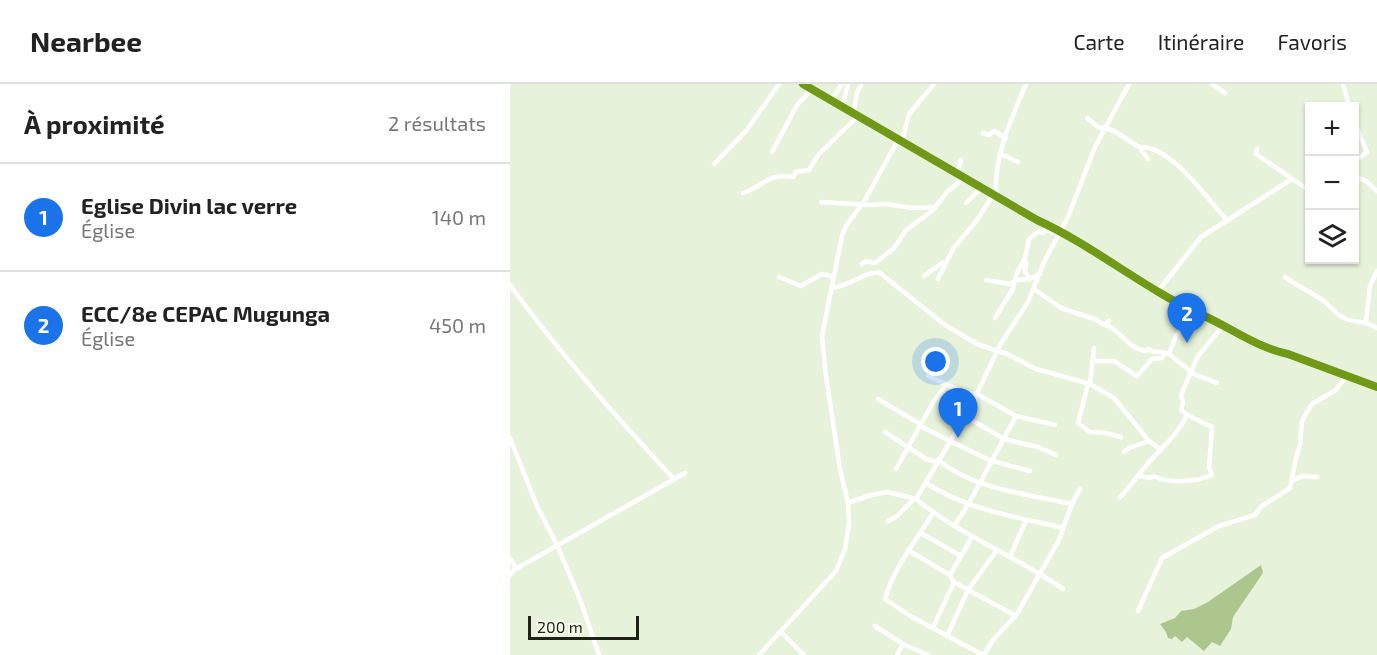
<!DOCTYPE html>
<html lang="fr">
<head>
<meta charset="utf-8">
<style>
	body { margin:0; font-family:"Exo 2",sans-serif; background:#f2f2f2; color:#222 }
	.controls { position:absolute; right:18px; top:18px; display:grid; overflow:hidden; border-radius:0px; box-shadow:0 2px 4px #0004 }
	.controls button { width:54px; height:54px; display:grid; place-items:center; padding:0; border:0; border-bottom:2px solid #e0e0e0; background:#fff; color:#222; font:30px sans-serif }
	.scale { position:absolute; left:18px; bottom:15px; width:111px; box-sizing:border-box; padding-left:6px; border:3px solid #1d2118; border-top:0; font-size:16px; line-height:21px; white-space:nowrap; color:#1d2118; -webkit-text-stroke:4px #f6feeb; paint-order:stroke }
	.you { position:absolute; left:426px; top:278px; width:21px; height:21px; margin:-15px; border:4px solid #fff; border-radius:50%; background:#1a73e8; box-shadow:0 0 0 9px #1a73e833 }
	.badge { display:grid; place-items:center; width:39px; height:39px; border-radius:50%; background:#1a73e8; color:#fff; font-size:20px; font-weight:700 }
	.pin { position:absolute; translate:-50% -50px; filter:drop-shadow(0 2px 3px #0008) }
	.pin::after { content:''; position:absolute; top:32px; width:21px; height:18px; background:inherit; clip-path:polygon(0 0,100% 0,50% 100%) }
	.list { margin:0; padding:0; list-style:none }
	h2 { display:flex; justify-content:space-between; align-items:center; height:78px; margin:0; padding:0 24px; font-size:26px }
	h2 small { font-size:20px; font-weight:400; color:#767676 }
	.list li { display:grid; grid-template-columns:39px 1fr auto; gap:18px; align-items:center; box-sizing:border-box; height:108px; padding:0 24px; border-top:2px solid #e0e0e0 }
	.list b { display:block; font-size:22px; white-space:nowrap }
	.list p { margin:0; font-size:20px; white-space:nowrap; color:#767676 }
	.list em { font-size:20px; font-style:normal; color:#767676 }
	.icon { flex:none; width:33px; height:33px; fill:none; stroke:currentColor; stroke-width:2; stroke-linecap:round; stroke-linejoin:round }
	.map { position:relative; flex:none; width:867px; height:571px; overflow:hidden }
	header { display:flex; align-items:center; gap:36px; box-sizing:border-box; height:84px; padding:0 30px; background:#fff; border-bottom:2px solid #e0e0e0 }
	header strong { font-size:28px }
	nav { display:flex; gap:33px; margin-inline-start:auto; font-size:21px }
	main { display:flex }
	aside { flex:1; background:#fff }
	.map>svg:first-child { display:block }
	.forest { fill:#adc68d }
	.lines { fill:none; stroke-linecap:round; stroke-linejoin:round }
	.street { stroke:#fff; stroke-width:4.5 }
	.highway { stroke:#6f9917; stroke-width:8 }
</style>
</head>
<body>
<header>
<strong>Nearbee</strong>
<nav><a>Carte</a><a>Itinéraire</a><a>Favoris</a></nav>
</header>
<main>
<aside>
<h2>À proximité<small>2 résultats</small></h2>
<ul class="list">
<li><span class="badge">1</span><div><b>Eglise Divin lac verre</b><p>Église</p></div><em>140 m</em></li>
<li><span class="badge">2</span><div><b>ECC/8e CEPAC Mugunga</b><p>Église</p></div><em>450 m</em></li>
</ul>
</aside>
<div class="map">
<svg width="867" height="571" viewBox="0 0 867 571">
	<rect width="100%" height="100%" fill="#e7f2da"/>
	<polygon class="forest" points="751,481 753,489 723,533 721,545 710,562 702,558 694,567 677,553 672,558 665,552 662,555 658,554 656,548 650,540 665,534 671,527 684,525 698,518"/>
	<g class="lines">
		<g class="street">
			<polyline points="702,0 715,9"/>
			<polyline points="833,0 839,22"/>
			<polyline points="319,15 325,11 332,0"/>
			<polyline points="332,23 338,0"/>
			<path d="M 342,28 C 349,20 342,12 351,2"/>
			<polyline points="577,34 588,43 595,44 604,47 629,63 638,75"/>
			<polyline points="844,37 857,68 844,78"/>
			<polyline points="473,49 479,51 484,47 496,54"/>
			<polyline points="392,58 399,30 424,0"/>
			<path d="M 629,63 C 661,60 698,117 718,137"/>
			<polyline points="747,65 746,70 800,107"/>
			<polyline points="262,68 287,21 302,5"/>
			<polyline points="491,70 508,78"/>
			<polyline points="204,80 236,47 269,0"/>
			<polyline points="447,90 451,76"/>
			<polyline points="844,92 856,97 867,107"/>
			<path d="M 233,109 C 255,101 258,89 283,93 L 286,88 L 299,86 L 309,70 L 348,32"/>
			<path d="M 487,112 C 481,79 503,30 516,0"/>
			<polyline points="311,118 361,121 376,120 403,124 425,123"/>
			<polyline points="456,119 471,104"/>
			<polyline points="516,178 515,188 520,195"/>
			<polyline points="352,180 356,177 365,179 384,164 396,146 422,127 437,108 454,94"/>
			<polyline points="414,192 432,179 435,180"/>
			<polyline points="269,193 291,202 312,190 324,193"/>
			<path d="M 775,193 C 788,203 802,208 815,218 C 823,224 824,230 836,235 C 849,240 853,235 867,244"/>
			<polyline points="428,195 443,165 467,136 483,111"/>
			<polyline points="476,196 500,200 507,196 520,195 530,190"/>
			<polyline points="505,198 506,191 515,174 519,155 529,147 533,149 535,146 549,151"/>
			<path d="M 0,201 C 50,270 106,333 164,395"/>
			<path d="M 321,204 C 339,203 357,186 370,189 L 435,241 L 467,260 L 497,270 L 526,285 L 580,300 L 604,314 L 639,357 L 651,366"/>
			<polyline points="524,205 551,224 587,236 594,241 599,237"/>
			<polyline points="648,207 691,153 782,95"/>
			<polyline points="485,234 503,205 504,198"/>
			<polyline points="856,237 860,202 867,187"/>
			<path d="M 596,241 C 611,246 617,265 637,267 L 638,265 L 644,268 L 652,268 L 659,270 L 684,290 L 707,299"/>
			<polyline points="659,270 666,251 680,238 684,228"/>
			<polyline points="583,277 604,277 627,292 642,275 652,274 655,269"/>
			<polyline points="418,292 455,309 467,310 506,332 545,341"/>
			<polyline points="578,300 568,339 580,348 595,349 611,353"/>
			<polyline points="580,300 584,264"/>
			<polyline points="436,301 424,317 410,342 479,376 520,387"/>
			<polyline points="368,315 410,340"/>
			<polyline points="455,332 494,355 528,363 546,371"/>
			<polyline points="375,348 416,375 427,378"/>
			<polyline points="0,354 27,422 48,463 71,518 89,571"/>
			<polyline points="614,368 619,364 639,357"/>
			<path d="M 428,376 C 465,406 518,410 562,420"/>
			<polyline points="386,385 410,342"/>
			<path d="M 628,392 L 641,394 L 643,392 C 659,400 686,398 702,391 L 699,383 L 702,343 L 677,331"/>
			<polyline points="781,397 793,392 807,393"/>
			<path d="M 416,399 C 460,427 504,432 553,444"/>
			<path d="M 610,413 C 620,404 626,393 635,383 C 650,364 666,354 677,331 L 671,326 L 673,319 L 671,311 L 688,272 L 712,243"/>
			<path d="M 406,415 C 451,452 506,472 553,505"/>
			<polyline points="338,419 361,411 377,408 406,415 460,324 490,261 518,218 534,178 558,133 585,63 619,0"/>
			<path d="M 423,429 C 406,457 384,483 375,515 L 402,533 L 473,571"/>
			<polyline points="378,437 386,433 404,415"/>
			<polyline points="444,442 458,421 506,332"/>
			<polyline points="411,449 451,472"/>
			<polyline points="398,466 440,491"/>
			<polyline points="500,473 516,436"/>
			<polyline points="0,475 7,485"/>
			<polyline points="0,491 4,486 175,389"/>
			<polyline points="444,498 506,532"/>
			<polyline points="628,527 652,474 709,442 745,431 752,422 780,404 786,374 790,361 792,337 797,328 802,320 826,306 836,292"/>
			<polyline points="365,542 393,560 418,571"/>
			<polyline points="423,544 444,498 440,491 462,453"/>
			<polyline points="271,548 294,571"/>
			<polyline points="437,552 458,506 487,466"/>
			<polyline points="249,571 326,487 335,465 339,440 338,419 330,385 315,285 312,252 332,152 336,142 355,116 388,56"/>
			<polyline points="387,571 393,560"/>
			<polyline points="474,571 483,556 507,530 549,456 562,420 570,405"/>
		</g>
		<path class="highway" d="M 293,0 L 527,136 C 584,162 633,204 690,230 C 720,243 745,263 778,270 L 867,303"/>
	</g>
</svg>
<div class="controls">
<button>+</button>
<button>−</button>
<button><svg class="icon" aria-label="layers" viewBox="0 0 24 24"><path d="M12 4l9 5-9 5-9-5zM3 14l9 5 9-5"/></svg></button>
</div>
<div class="scale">200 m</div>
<div class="you"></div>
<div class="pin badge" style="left:448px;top:354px">1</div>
<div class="pin badge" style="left:677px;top:259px">2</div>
</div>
</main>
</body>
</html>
